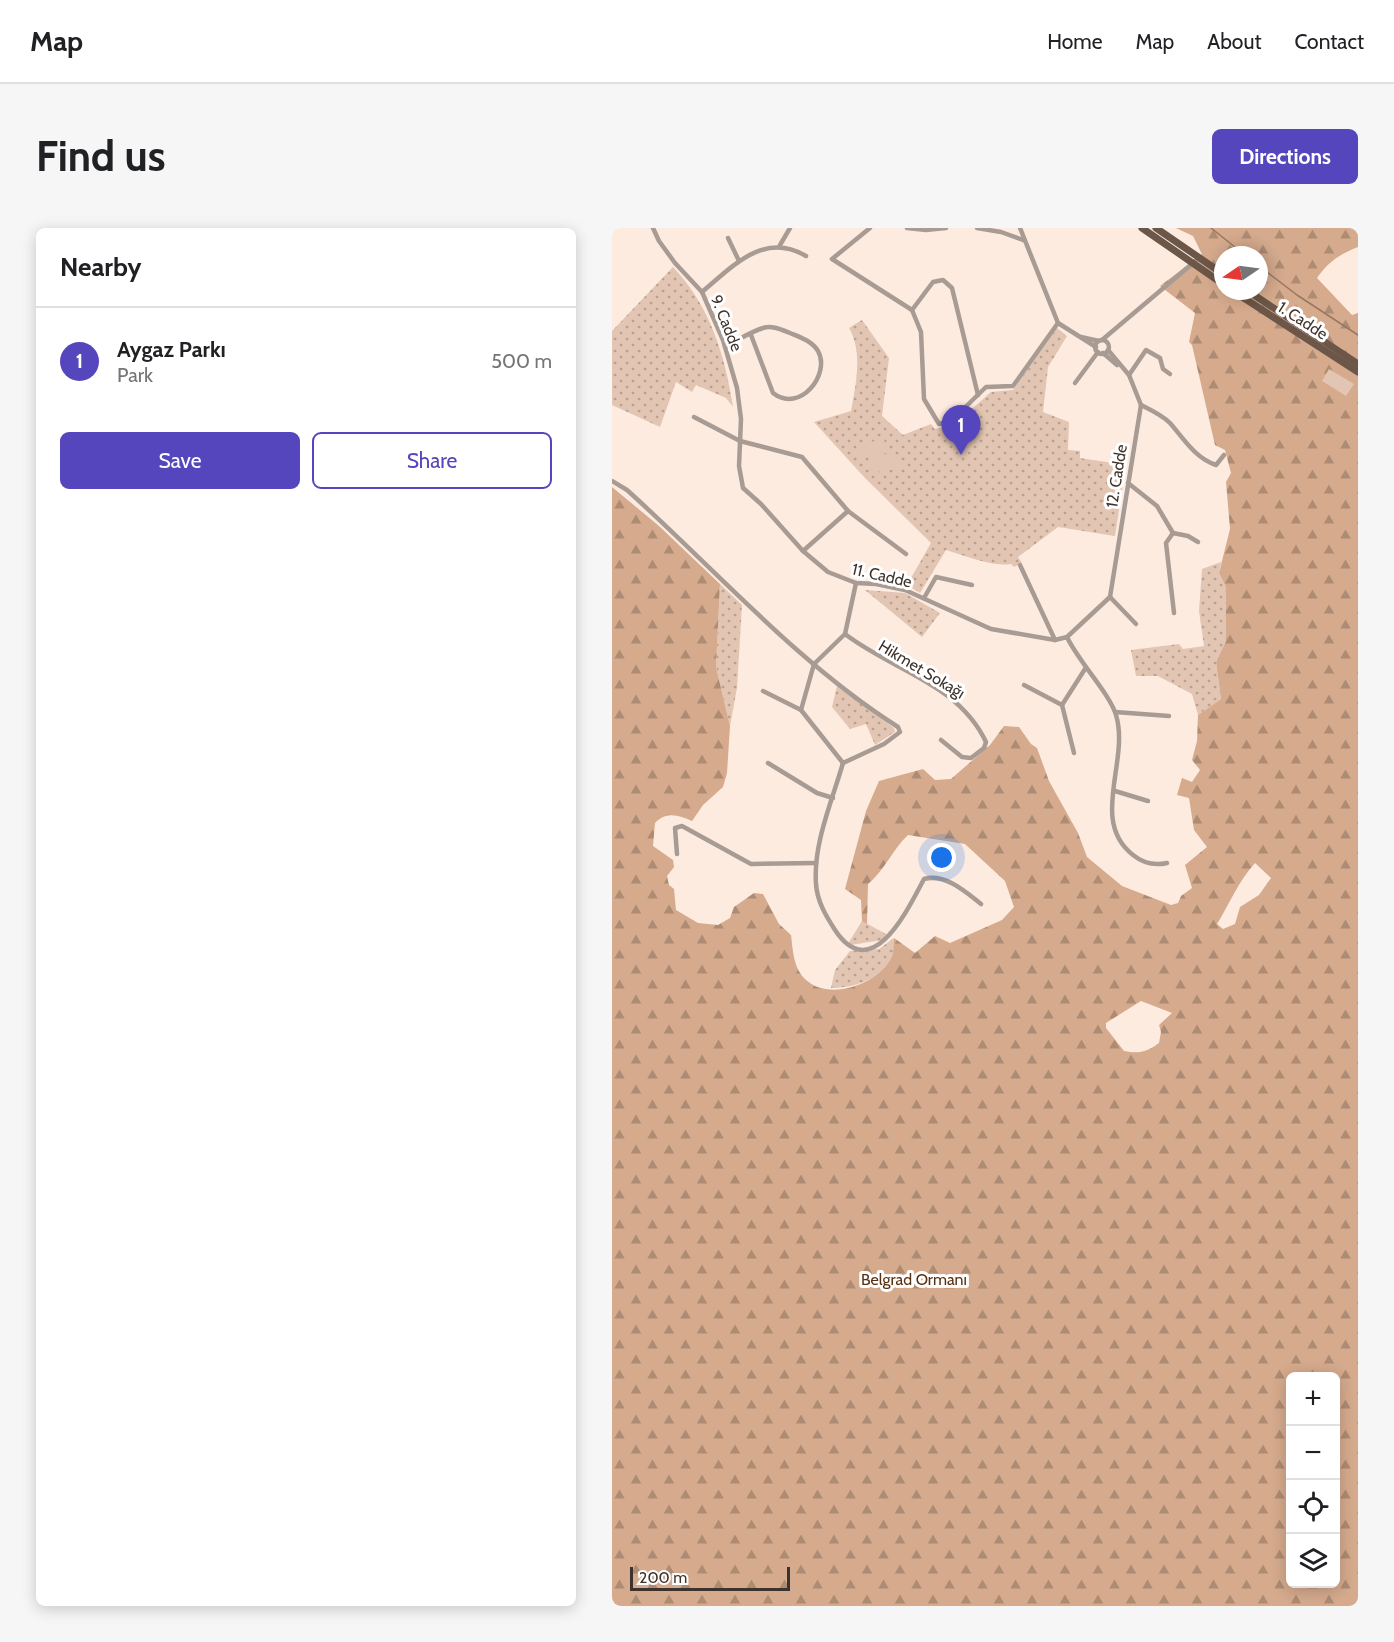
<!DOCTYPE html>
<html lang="en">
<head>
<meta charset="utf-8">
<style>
	body { margin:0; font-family:Cabin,sans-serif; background:#f6f6f6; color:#202124 }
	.controls { position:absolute; right:18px; bottom:18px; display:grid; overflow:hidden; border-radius:9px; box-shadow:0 3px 15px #0003 }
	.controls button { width:54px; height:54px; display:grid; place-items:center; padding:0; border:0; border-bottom:2px solid #e0e0e0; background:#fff; color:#202124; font:30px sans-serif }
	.compass { position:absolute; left:602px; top:18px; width:54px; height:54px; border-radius:50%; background:#fff; box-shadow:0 3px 15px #0003; rotate:257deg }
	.scale { position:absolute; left:18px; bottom:15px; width:160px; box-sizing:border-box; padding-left:6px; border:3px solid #3e332c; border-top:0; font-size:16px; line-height:21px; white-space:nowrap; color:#3e332c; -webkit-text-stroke:4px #fff; paint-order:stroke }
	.you { position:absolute; left:330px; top:630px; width:21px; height:21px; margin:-15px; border:4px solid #fff; border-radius:50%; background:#1a73e8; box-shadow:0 0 0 9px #1a73e833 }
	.badge { display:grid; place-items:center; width:39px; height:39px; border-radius:50%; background:#5646bd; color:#fff; font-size:20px; font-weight:700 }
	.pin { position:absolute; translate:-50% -50px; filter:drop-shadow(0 2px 3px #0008) }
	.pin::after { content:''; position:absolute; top:32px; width:21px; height:18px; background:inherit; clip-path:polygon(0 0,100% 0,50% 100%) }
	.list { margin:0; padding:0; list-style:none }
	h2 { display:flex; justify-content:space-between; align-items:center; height:78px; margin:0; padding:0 24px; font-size:26px }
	h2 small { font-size:20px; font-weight:400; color:#757577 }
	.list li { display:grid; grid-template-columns:39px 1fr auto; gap:18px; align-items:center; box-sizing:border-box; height:108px; padding:0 24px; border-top:2px solid #e0e0e0 }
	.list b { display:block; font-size:22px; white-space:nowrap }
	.list p { margin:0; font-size:20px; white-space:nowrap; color:#757577 }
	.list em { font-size:20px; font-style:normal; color:#757577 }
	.actions { display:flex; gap:12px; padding:18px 24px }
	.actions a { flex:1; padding:14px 0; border:2px solid #5646bd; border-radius:9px; text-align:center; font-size:21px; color:#5646bd }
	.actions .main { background:#5646bd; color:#fff }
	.icon { flex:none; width:33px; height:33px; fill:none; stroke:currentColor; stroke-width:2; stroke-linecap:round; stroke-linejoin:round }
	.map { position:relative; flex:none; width:746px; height:1378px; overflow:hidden; border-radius:9px }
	header { display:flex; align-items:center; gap:36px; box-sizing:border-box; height:84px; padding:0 30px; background:#fff; border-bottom:2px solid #e0e0e0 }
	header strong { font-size:28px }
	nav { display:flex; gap:33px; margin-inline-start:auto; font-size:21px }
	.intro { display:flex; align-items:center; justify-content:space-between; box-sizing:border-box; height:144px; padding:0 36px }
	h1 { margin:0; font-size:42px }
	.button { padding:15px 27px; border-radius:9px; background:#5646bd; color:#fff; font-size:21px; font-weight:700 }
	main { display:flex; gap:36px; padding:0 36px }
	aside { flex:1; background:#fff; border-radius:9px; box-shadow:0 3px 15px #0003 }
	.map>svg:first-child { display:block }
	.grass { fill:url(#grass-dots) }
	.forest { fill:url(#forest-firs); fill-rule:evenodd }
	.pitch { fill:#e2c5b2 }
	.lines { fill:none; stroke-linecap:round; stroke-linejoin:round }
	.stream { stroke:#987761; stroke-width:1.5 }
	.minor { stroke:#a79b93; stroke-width:4.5 }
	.primary { stroke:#6b5648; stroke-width:7 }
	.labels { text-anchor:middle; stroke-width:6; stroke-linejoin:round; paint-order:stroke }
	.street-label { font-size:16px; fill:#3e332c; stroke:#fff }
	.park-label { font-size:16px; fill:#5a310f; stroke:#fff }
</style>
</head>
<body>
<header>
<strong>Map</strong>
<nav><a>Home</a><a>Map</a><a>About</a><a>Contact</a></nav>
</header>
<div class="intro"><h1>Find us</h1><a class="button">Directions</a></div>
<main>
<aside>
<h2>Nearby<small></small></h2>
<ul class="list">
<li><span class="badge">1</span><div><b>Aygaz Parkı</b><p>Park</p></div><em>500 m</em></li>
</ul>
<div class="actions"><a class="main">Save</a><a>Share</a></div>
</aside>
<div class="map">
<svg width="746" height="1378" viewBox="0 0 746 1378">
	<defs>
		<pattern id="grass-dots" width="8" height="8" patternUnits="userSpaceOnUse" patternTransform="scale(1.5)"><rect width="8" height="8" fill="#e2c5b2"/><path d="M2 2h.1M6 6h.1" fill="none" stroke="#b9a191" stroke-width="1.8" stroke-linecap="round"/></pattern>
		<pattern id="forest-firs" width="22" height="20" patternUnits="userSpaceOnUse" patternTransform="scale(1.5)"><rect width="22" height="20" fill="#d5aa8d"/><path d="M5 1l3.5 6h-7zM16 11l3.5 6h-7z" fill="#ae8b73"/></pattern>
	</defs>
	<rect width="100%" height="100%" fill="#fdebe0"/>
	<g class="grass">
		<path d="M 61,39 C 98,78 113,127 121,179 L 114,170 L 84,157 L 80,164 L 64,154 L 48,199 L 0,177 L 0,103 Z"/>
		<path d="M 250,92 L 277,130 L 270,188 L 291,207 L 319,196 L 323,201 L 343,196 L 379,164 L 401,162 L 445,100 L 455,108 L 436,139 L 431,184 L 457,194 L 456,222 L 468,223 L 468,230 L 514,237 L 503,308 L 446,299 L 406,329 L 410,335 L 402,339 L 399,336 C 379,339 355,328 334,322 L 308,365 L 295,357 L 319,315 L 253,250 L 202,194 L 239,183 C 244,156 251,124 237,100 Z"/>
		<polygon points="609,334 607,345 614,359 614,413 604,434 609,471 586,487 580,466 546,448 524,448 519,422 567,416 571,421 592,418 587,383 590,341"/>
		<polygon points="108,356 130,377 125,460 118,498 104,439"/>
		<polygon points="253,362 293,365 328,385 310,409"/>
		<polygon points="225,458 282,500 283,504 263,517 254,496 238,501 220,479"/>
		<polygon points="250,693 274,706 271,712 238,717 237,714"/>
		<path d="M 282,710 C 281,716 282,723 280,728 C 268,752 242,760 219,760 L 223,742 L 238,723 L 267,721 Z"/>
	</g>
	<path class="forest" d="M 564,0 L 746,0 L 746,19 C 728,26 716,34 705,50 L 740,87 L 746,85 L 746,1378 L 0,1378 L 0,259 L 47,298 L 108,356 L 104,439 L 118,498 L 115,545 L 111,559 L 91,577 L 80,593 C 67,587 54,583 43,595 L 41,618 L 61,632 L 62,639 L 55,648 L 57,657 L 62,661 L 64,682 L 86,695 L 106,697 L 118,690 L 122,679 L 142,665 L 151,666 L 167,696 L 179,707 C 181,722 181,739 193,751 C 216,774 267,757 280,728 C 282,723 281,716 282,710 L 303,725 L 323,708 L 338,715 L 390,692 L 402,679 L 393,653 L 353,616 L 296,607 C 280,622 273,642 256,656 L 255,696 L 250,693 L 249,672 L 233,661 L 254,583 L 267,553 L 311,541 L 323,552 L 339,551 L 378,517 L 392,498 L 407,499 L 419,516 L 425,520 L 437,553 L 466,605 L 475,629 L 510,658 L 559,677 L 566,675 L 569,668 L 580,660 L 573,637 L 595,619 L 582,602 L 577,570 L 565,567 L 570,550 L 580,554 L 588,542 L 580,532 L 585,513 L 586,487 L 609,471 L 604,434 L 614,413 L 614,359 L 607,345 L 618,301 L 614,254 L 619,245 L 613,222 L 603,217 L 580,117 L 577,114 L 583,85 L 548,58 L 590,26 L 581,8 ZM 611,27 L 647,27 L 647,63 L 611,63 ZM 643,635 L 659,650 L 647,667 L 628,679 L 623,696 L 611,701 L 605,696 C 618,675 626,654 643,635 ZM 529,773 L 560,785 L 547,797 L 549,804 L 547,815 C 535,824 527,826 512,823 L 494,800 L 494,795 ZM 678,1148 L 724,1148 L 724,1356 L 678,1356 Z"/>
	<g class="pitch">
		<polygon points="717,141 742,156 734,168 710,153"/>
		<polygon points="272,211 275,225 247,231 244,217"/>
		<polygon points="285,226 288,240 260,245 257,232"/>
	</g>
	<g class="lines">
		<g class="stream">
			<polyline points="599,0 633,27"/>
			<polyline points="647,38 685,67 746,107"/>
		</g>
		<g class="minor">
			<polyline points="41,0 47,13 63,35 90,64 111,112 125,160 129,191 127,238 131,260 149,276 191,323 216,344 244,355 264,356 293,362 379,401 443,412 455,409 498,369"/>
			<polyline points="258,0 220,31 300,82 309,104 312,171 327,196 339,193 374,159 401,158 446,95"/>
			<polyline points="295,0 314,2 334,0"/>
			<polyline points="365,0 389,4 411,12"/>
			<polyline points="408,0 446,95 484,119"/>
			<polyline points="116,10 127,33"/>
			<polyline points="168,17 178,0"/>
			<path d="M 90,64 C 121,38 152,3 194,28"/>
			<polyline points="300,82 321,54 331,52 340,60 366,167"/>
			<polyline points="469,109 487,113"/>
			<polyline points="490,112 587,30"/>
			<circle cx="490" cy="119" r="7"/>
			<path d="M 113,118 C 125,113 138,104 151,100 C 160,97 170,102 178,105 C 188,109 200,113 206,123 C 219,146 188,186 161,165 L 139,107"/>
			<polyline points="496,122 517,147 529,177 498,369"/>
			<polyline points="491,125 505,137"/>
			<polyline points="517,147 534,122 548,130 551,141 558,146"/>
			<polyline points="463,155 486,124"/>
			<path d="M 529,177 C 539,182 550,187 558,195 C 572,211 583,230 604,237 L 612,227"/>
			<polyline points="82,189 128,213 190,229 236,283 294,326"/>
			<path d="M 0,253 L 15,262 C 104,342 184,434 286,499 L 288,504 L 272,516 L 231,535"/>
			<polyline points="516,255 545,278 561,305 554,315 562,385"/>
			<polyline points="561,305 576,308 586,314"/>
			<polyline points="191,323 236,283"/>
			<polyline points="408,337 443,412"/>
			<polyline points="498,369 524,396"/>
			<polyline points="312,370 324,349 360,357"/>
			<path d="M 233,406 C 281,443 346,455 374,514 L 372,520 L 359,530 L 350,529 L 329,512"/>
			<path d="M 455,409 C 466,433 498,466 504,487 C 518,533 477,593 521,627 C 531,635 542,638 555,635"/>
			<polyline points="412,457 450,477 473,441"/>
			<polyline points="151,463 189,482 231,535"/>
			<polyline points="450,477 462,525"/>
			<polyline points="189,482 202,436 233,406 244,355"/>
			<polyline points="503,484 557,488"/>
			<polyline points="156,535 205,565 221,570"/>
			<path d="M 231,535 C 220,573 201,616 204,656 C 205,673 214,688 223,702 C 260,758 296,681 312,651 C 333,645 354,664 369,676"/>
			<polyline points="503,563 536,573"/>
			<polyline points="65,626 63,600 70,598 139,636 204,635"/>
		</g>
		<g class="primary">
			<polyline points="530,0 611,56"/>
			<polyline points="544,0 611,46"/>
			<polyline points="621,63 746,144"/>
			<polyline points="636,63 746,136"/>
		</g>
	</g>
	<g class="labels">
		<g class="street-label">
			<text transform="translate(691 92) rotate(33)" y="6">1. Cadde</text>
			<text transform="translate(115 95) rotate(68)" y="6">9. Cadde</text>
			<text transform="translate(504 248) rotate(-81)" y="6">12. Cadde</text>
			<text transform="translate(270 347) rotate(13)" y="6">11. Cadde</text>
			<text transform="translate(310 441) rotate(31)" y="6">Hikmet Sokağı</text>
		</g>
		<g class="park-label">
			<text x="302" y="1057">Belgrad Ormanı</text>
		</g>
	</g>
</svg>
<div class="controls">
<button>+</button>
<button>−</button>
<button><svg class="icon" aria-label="locate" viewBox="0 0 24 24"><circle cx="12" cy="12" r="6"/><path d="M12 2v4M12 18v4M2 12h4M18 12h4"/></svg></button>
<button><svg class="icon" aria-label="layers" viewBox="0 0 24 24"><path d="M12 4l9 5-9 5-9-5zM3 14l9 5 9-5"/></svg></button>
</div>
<svg class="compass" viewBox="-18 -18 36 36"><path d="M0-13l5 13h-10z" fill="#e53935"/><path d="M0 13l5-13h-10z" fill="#757577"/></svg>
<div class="scale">200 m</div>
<div class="you"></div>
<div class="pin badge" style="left:349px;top:227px">1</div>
</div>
</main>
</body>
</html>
